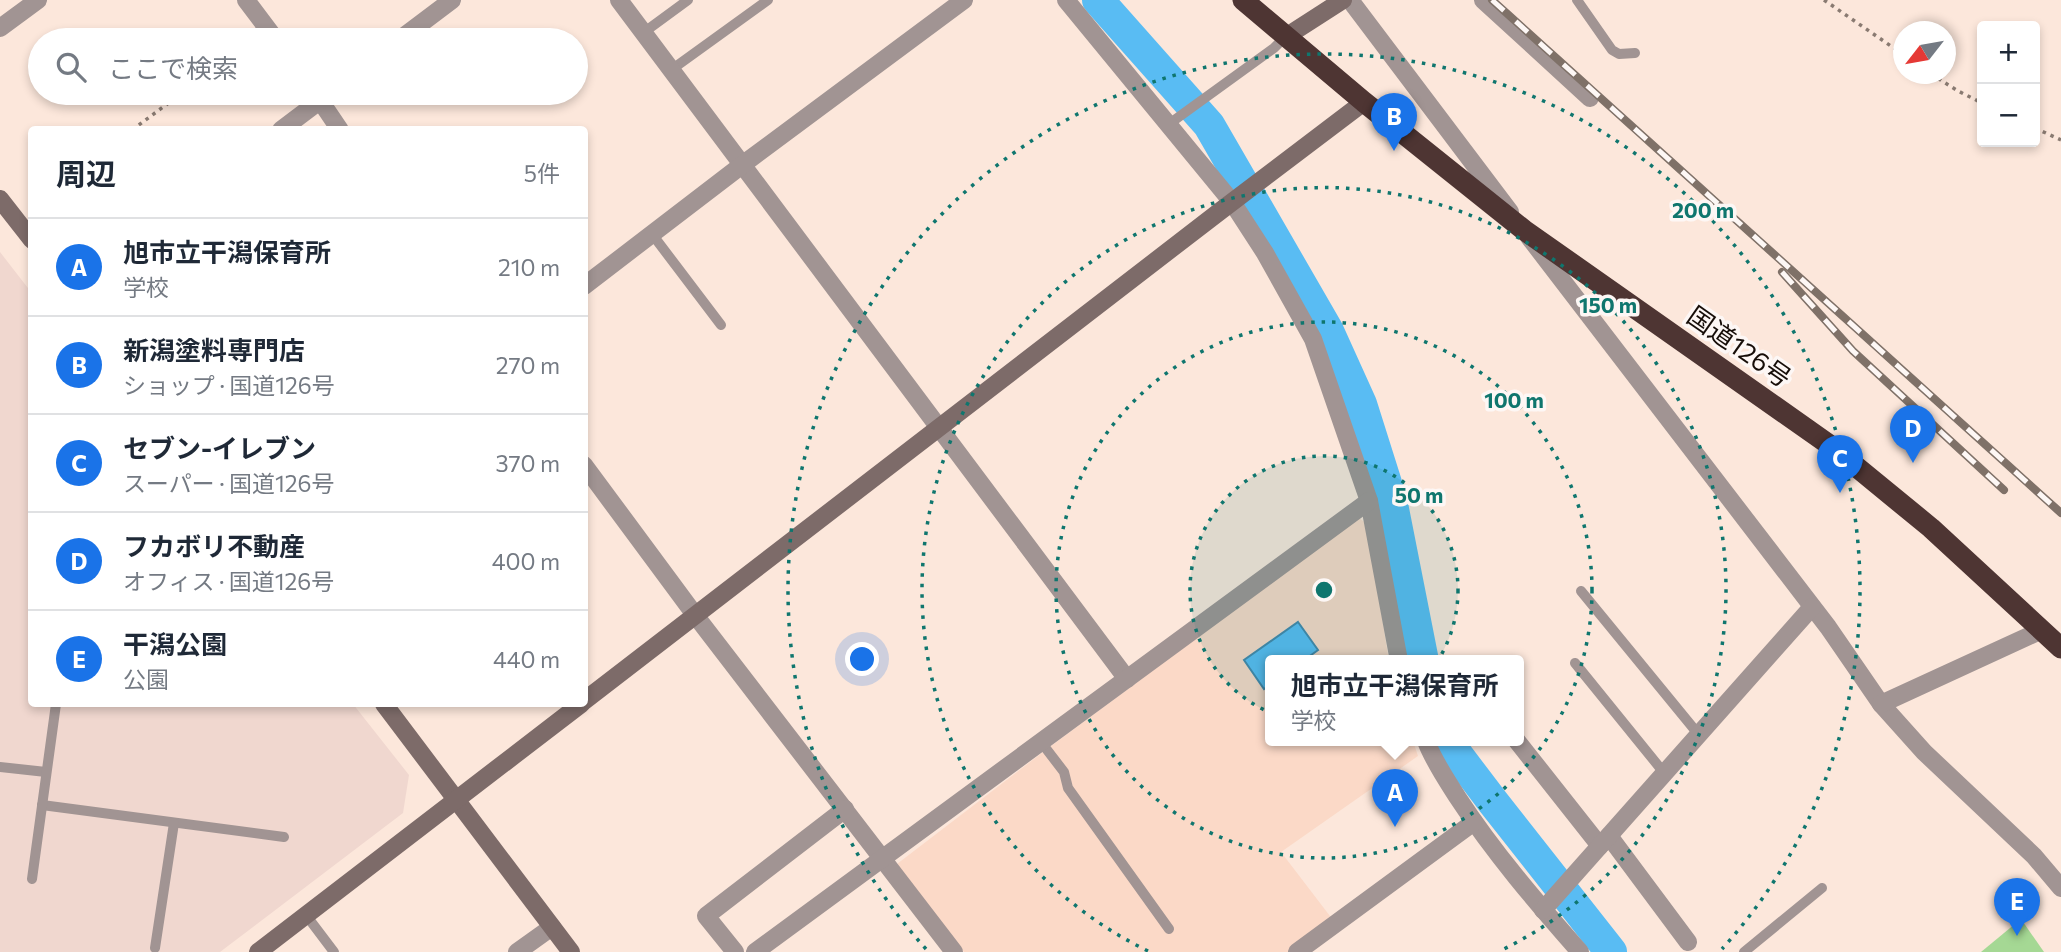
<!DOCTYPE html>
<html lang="ja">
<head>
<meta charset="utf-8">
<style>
	body { margin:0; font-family:Commissioner,"Noto Sans JP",sans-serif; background:#f2f2f3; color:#1f2937 }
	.controls { position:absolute; right:21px; top:21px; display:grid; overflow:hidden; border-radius:7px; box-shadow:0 4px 10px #0003 }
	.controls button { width:63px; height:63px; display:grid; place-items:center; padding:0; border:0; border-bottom:2px solid #e0e1e3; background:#fff; color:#1f2937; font:35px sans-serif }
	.compass { position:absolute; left:1893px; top:21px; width:63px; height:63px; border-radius:50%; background:#fff; box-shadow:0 4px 10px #0003; rotate:239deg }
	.you { position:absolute; left:863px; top:660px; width:24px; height:24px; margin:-18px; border:5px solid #fff; border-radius:50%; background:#1a73e8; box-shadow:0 0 0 10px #1a73e833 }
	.badge { display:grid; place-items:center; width:46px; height:46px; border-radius:50%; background:#1a73e8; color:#fff; font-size:23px; font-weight:700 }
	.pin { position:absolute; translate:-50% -58px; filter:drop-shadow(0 2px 4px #0008) }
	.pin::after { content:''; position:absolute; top:37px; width:24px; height:21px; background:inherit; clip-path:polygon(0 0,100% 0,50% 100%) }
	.popup { position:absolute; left:1265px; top:655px; width:259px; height:91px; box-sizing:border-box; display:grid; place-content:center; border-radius:7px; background:#fff; filter:drop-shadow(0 2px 5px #0005); font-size:23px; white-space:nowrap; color:#747a83 }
	.popup b { font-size:26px; color:#1f2937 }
	.popup::after { content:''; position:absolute; left:50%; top:100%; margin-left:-14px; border:14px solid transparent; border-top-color:#fff }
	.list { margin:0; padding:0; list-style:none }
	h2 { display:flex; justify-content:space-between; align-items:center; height:91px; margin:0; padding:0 28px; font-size:30px }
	h2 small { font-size:23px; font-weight:400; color:#747a83 }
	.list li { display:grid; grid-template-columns:46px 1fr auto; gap:21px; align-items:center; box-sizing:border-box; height:98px; padding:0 28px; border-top:2px solid #e0e1e3 }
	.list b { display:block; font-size:26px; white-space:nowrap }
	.list p { margin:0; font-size:23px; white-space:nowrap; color:#747a83 }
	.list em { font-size:23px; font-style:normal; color:#747a83 }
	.icon { flex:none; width:38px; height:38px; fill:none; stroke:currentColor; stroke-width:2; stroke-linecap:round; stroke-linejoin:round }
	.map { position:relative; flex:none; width:2061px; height:952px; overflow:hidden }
	.search { position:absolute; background:#fff; box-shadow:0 4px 10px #0003; left:28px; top:28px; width:560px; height:77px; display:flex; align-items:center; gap:18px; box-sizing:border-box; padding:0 24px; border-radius:38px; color:#747a83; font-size:26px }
	.panel { position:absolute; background:#fff; box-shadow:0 4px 10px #0003; left:28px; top:126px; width:560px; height:581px; border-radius:7px }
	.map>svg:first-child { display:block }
	.built { fill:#fbd9c7 }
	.industrial { fill:#f0d7cf }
	.green { fill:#a5d894 }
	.water { fill:#59bcf3; stroke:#4588ac; stroke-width:2 }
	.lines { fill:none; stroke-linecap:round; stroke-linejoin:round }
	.river { stroke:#59bcf3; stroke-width:32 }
	.path { stroke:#897a71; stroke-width:3.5; stroke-dasharray:3.5 5; stroke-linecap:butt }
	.lane { stroke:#a19493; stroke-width:10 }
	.street { stroke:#a19493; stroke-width:18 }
	.secondary { stroke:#7d6b69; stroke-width:18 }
	.highway { stroke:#4e3533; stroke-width:21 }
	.rail-casing { stroke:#7f7168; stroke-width:8 }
	.rail { stroke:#fdf7f5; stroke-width:5; stroke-dasharray:16; stroke-linecap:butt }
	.ring { fill:none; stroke:#0f766e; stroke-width:3.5; stroke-dasharray:3.5 7 }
	.labels { text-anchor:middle; stroke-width:7; stroke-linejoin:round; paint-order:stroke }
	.street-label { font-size:26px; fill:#160d08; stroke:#fdf7f5 }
	.centre { fill:#0f766e; stroke:#fdf7f5; stroke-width:3.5 }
	.ring-label { font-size:21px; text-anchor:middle; font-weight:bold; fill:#0f766e; stroke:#fdf7f5; stroke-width:7; stroke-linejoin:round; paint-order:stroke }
</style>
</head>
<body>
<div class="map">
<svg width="2061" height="952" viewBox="0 0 2061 952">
	<rect width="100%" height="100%" fill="#fce7db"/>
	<polygon class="built" points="1359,518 1367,524 1389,661 1271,661 1271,741 1413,741 1418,756 1281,852 1333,920 1290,952 964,952 897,864 1047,749"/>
	<polygon class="industrial" points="0,252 31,292 32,704 353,704 409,775 403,813 220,952 0,952"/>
	<polygon class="green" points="2021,919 2044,952 1981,952"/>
	<polygon class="water" points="1298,622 1318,650 1303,661 1271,661 1271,684 1264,689 1244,660"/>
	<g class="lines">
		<g class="river">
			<polyline points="1098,0 1209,125 1328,331 1361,404 1391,499 1423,661"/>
			<polyline points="1449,741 1452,748 1493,802 1611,952"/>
		</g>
		<g class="path">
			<polyline points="1824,0 1904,55"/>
			<polyline points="1931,74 1958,91 1982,103"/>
			<polyline points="2035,128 2061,140"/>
			<polyline points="132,130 182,93"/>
		</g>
		<g class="lane">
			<polyline points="1577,0 1612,50 1619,54 1635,53"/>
			<polyline points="643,33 688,0"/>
			<polyline points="671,70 768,0"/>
			<polyline points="1169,124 1274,48 1286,36"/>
			<polyline points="652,234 721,325"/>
			<polyline points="1581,591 1699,735"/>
			<polyline points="1575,663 1665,774"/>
			<polyline points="1041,742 1064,772 1068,788 1169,929"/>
			<polyline points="0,767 46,772"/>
			<polyline points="42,805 284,837"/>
			<polyline points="32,879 56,704"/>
			<polyline points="306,915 334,952"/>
			<polyline points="155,948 174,823"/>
			<polyline points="1744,952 1822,888"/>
		</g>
		<g class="street">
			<polyline points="246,0 276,40"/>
			<polyline points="619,0 1127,679"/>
			<polyline points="1066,0 1232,202 1265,253 1313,339 1369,501 1399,661"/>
			<polyline points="1350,0 1510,212"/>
			<polyline points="1483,0 1590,98"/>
			<polyline points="0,28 38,0"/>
			<polyline points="399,40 452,0"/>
			<polyline points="315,93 340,130"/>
			<polyline points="281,130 330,93"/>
			<polyline points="1529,237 1828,627 1881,704 1924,752 2034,856 2061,888"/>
			<polyline points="584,286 742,165 964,0"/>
			<polyline points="584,465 695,615 954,952"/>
			<polyline points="1881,704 2042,630"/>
			<path d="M 1426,741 C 1434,762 1446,779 1458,798 C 1494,853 1537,903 1580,952"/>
			<polyline points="1517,741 1600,846"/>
			<polyline points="1609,836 1688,942"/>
			<polyline points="1543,910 1812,607"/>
			<polyline points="517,952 552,927"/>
			<polyline points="735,952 706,916 845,809"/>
			<polyline points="755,952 1369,501"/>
			<polyline points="1297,952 1474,822"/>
		</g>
		<g class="secondary">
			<polyline points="1287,36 1343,0"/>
			<polyline points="0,199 32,240"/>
			<polyline points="584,701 1219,212 1364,102"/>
			<polyline points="384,704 571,952"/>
			<polyline points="258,952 581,704"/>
		</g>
		<polyline class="highway" points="1243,0 1364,102 1524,230 1831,446 1931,528 2061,648"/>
		<g class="rail-casing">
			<g id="rail">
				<polyline points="1492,0 2061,513"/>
				<polyline points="1782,272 1853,351 2004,490"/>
			</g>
		</g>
		<use href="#rail" class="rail"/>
	</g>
	<circle cx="1324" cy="590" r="134" fill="#0f766e" fill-opacity=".12"/>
	<g class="ring">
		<circle cx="1324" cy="590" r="134"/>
		<circle cx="1324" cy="590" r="268"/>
		<path d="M1148 951A402 402 0 1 1 1500 951"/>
		<path d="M926 949A536 536 0 1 1 1722 949"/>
	</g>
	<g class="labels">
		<g class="street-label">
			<text transform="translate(1739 347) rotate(35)" y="9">国道126号</text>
		</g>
	</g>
	<circle cx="1324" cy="590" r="10" class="centre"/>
	<g class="ring-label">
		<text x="1703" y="218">200 m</text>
		<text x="1608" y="313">150 m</text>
		<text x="1514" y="408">100 m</text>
		<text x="1419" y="503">50 m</text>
	</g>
</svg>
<div class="controls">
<button>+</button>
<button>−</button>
</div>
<svg class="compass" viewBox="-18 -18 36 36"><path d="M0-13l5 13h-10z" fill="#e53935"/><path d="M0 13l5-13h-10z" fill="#747a83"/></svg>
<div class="you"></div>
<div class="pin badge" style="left:1395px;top:827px">A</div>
<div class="popup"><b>旭市立干潟保育所</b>学校</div>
<div class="pin badge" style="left:1394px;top:151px">B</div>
<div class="pin badge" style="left:1840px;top:493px">C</div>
<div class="pin badge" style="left:1913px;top:463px">D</div>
<div class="pin badge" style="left:2017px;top:936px">E</div>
<div class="search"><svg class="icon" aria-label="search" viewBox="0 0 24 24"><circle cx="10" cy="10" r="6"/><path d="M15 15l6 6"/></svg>ここで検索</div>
<section class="panel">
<h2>周辺<small>5件</small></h2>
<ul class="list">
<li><span class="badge">A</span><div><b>旭市立干潟保育所</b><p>学校</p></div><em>210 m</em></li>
<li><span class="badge">B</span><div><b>新潟塗料専門店</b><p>ショップ · 国道126号</p></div><em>270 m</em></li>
<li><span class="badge">C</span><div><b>セブン-イレブン</b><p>スーパー · 国道126号</p></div><em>370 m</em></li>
<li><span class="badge">D</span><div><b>フカボリ不動産</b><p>オフィス · 国道126号</p></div><em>400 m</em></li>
<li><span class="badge">E</span><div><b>干潟公園</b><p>公園</p></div><em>440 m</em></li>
</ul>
</section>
</div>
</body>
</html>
